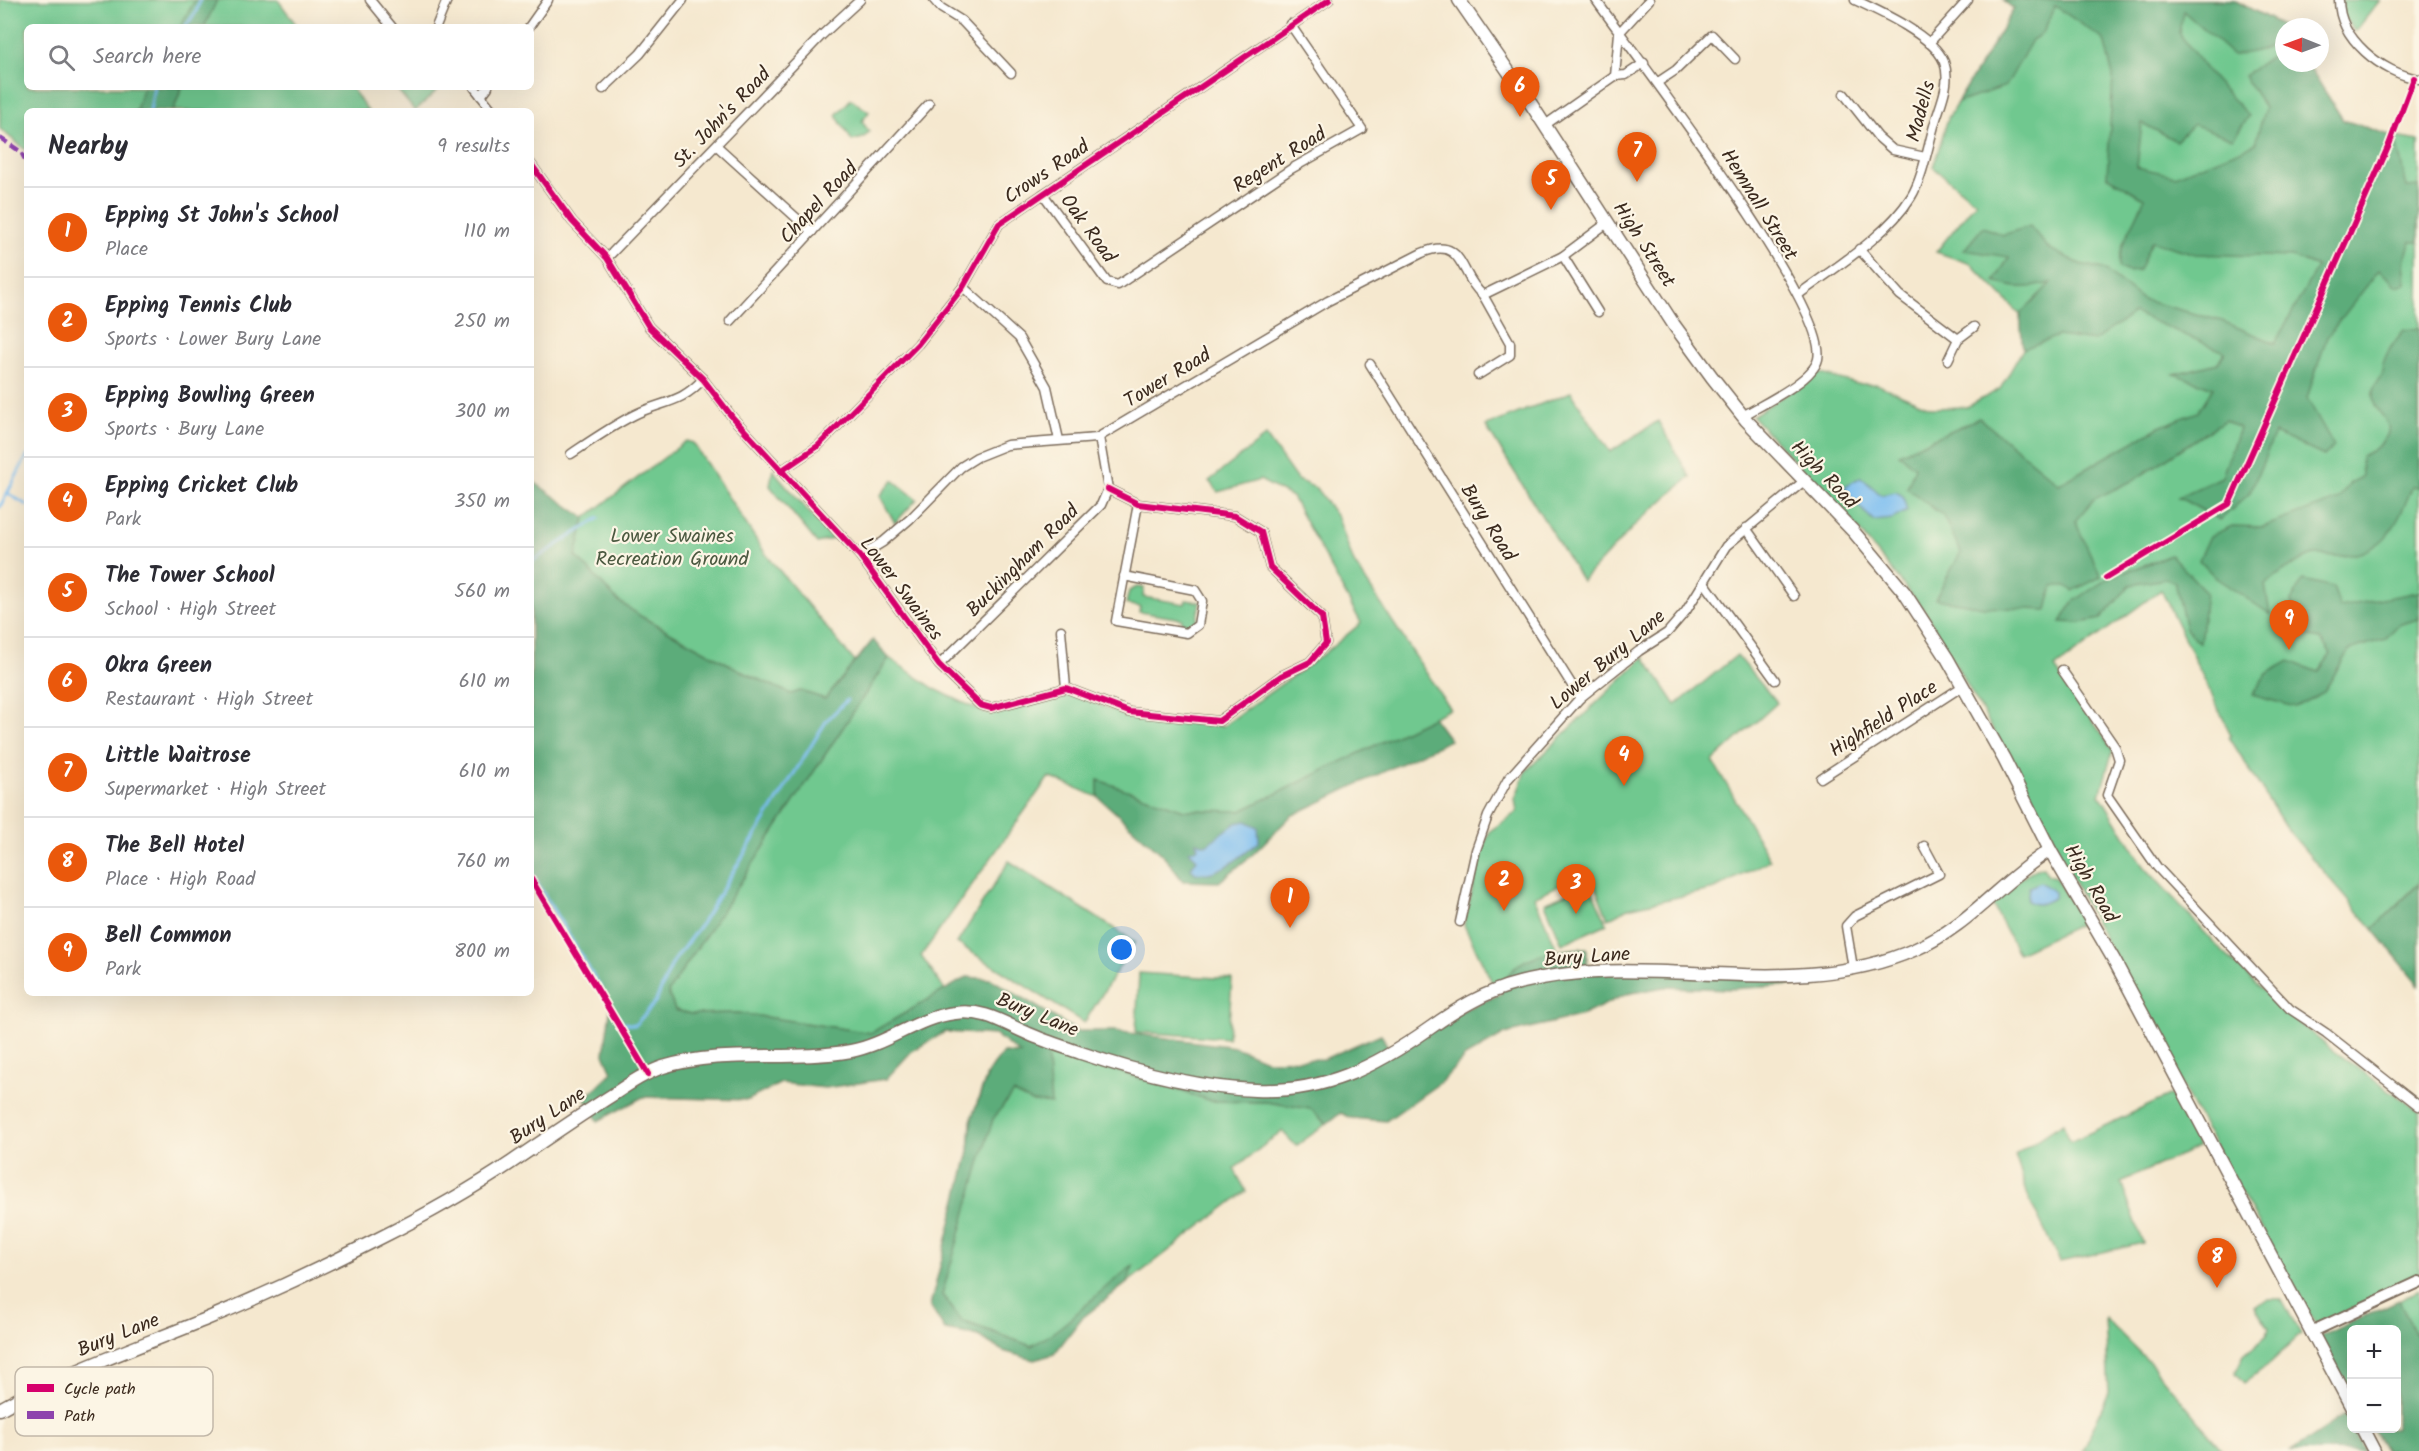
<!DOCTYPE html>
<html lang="en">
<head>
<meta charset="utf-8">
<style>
	body { margin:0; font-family:Kalam,sans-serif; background:#f2f2f3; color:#2b2b33 }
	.controls { position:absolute; right:18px; bottom:18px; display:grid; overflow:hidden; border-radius:9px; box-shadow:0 6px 24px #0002 }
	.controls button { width:54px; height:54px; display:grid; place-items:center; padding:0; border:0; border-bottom:2px solid #e1e1e2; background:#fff; color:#2b2b33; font:30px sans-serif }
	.compass { position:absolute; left:2275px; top:18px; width:54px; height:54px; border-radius:50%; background:#fff; box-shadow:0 6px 24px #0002; rotate:271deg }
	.you { position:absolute; left:1122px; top:950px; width:21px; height:21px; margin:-15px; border:4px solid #fff; border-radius:50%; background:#1a73e8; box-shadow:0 0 0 9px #1a73e833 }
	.badge { display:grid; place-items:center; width:39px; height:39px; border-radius:50%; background:#ea580c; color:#fff; font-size:20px; font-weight:700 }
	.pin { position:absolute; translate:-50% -50px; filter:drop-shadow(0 2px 3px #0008) }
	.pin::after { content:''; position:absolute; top:32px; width:21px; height:18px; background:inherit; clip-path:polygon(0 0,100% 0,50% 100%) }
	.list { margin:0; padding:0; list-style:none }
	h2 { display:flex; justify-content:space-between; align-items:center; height:78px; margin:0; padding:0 24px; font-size:26px }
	h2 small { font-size:20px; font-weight:400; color:#7c7c81 }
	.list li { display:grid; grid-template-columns:39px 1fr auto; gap:18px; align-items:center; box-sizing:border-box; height:90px; padding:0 24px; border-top:2px solid #e1e1e2 }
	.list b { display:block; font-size:22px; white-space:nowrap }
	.list p { margin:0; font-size:20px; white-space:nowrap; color:#7c7c81 }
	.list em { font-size:20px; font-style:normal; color:#7c7c81 }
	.icon { flex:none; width:33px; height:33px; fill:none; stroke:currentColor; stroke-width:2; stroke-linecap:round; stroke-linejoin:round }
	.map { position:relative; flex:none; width:2419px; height:1451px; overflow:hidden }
	.search { position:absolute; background:#fff; box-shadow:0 6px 24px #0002; left:24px; top:24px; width:510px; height:66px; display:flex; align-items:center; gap:15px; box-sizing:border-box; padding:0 21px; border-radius:9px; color:#7c7c81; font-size:22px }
	.panel { position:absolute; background:#fff; box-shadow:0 6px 24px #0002; left:24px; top:108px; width:510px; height:888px; border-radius:9px }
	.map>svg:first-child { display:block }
	.green { fill:#6fc88f; stroke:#557956; stroke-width:1.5 }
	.forest { fill:#5bac7a; stroke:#4b6b4c; stroke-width:1.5 }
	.water { fill:#7bbef1; stroke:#5b7488; stroke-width:1.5 }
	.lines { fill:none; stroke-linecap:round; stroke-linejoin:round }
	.stream { stroke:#7bbef1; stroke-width:3 }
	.minor-casing { stroke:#7c6c5c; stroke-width:11 }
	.tertiary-casing { stroke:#7c6c5c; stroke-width:14 }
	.secondary-casing { stroke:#7c6c5c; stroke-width:15 }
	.minor { stroke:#fff; stroke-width:8 }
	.tertiary { stroke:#fff; stroke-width:10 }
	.secondary { stroke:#fff; stroke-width:12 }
	.quiet { stroke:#8e44ad; stroke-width:4.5; stroke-dasharray:9 4.5; stroke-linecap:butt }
	.cycleway-casing { stroke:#fcf5e5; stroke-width:10 }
	.cycleway { stroke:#d6006c; stroke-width:6 }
	.labels { text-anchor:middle; stroke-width:4.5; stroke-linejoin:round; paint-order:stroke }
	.street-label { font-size:20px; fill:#3b2a1e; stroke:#fcf5e5 }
	.park-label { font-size:20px; fill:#4b5940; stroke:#fcf5e5 }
	.key { fill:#fcf5e5; stroke:#c2b8a9; stroke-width:1.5 }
	.key-label { font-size:16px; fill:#3b2a1e }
</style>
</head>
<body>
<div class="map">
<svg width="2419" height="1451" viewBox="0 0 2419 1451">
	<rect width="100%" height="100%" fill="#fcf5e5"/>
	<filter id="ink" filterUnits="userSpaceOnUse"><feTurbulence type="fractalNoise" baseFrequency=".0167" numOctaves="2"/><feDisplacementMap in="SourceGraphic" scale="12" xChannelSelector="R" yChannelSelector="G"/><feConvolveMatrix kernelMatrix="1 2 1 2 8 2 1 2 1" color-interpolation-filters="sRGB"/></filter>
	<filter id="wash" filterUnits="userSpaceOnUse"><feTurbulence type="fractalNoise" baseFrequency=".008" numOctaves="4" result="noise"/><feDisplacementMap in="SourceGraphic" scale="24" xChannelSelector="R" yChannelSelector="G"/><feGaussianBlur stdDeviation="1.35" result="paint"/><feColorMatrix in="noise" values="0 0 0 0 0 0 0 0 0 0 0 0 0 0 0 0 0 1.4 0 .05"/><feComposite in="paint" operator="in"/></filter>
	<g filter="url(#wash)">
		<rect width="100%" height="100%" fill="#f5e8cf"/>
		<g class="green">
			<polygon points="0,0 195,0 180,27 27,27 27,87 143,87 136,111 27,111 27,151 0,129"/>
			<polygon points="217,0 278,0 298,27 204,27"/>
			<polygon points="2003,0 2234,0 2285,27 2284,63 2307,63 2343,120 2395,137 2419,141 2419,883 2373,929 2286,828 2229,737 2231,735 2161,590 2055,668 2113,750 2100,795 2144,866 2219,948 2279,1006 2332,1050 2419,1111 2419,1278 2316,1325 2197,1114 2001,744 1924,610 1856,527 1752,416 1819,373 1857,384 1876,384 1932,408 1967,407 2000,389 2023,349 2020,314 1971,264 1936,252 1976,202 1933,167 1948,118 2014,9"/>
			<polygon points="2341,0 2380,0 2355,32 2344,18"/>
			<polygon points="182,87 351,87 368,111 173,111"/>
			<polygon points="395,87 441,87 415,111"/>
			<polygon points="851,99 869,112 862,121 869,132 863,138 852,141 836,115"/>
			<polygon points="1571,392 1610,452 1658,421 1690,477 1638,522 1582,581 1486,426"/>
			<polygon points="1266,436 1297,480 1316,488 1338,518 1354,563 1450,709 1241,811 1184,810 1098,780 1098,797 1049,777 921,956 945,990 871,1033 738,1013 691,1014 675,1010 668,992 889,658 935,689 985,713 1066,691 1131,718 1223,726 1325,653 1361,623 1292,497 1260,480 1218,492 1209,481"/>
			<polygon points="686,441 693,443 765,553 855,662 825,699 800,691 791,694 747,674 642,617 617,600 576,556 585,518"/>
			<polygon points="773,468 773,470 832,539 817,543 770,486"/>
			<polygon points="893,480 917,499 895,523 880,496"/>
			<polygon points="1137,587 1144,588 1143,597 1185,604 1186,600 1200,602 1196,624 1187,631 1181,629 1182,619 1139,612 1140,607 1126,604 1129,591"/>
			<polygon points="1737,655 1777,703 1713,761 1770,860 1715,889 1628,908 1608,919 1589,871 1534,897 1557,949 1519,964 1502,981 1493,984 1464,925 1481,853 1490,831 1517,812 1515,799 1525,772 1644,657 1676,705"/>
			<polygon points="1009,861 1135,942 1084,1023 957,943"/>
			<path d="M 2043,867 L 2048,875 L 2055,877 L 2083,923 L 2018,953 L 1992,904 C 2007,890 2022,872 2043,867 Z"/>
			<polygon points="1589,883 1607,924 1562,944 1545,903"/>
			<polygon points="1139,973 1232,979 1228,1038 1136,1032"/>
			<polygon points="1047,1049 1212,1101 1267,1102 1311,1109 1326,1124 1296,1146 1282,1131 1234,1169 1246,1191 1066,1330 1031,1346 962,1321 942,1295 969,1156 971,1121 987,1074 1004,1053 1021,1055"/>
			<polygon points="2171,1095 2198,1147 2121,1182 2143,1243 2060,1262 2029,1199 2015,1155 2063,1123 2070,1142"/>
			<polygon points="2419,1289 2419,1342 2399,1301"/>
			<polygon points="2267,1299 2281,1299 2301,1334 2268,1365 2244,1383 2235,1373 2244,1355 2267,1335 2269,1328 2255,1306"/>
			<polygon points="2105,1318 2153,1366 2223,1451 2082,1451 2109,1393"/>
		</g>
		<g class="forest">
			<polygon points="195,0 217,0 204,27 180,27"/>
			<path d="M 2003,0 L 2234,0 L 2285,27 C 2280,50 2253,52 2233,55 L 2183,11 L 2179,33 L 2214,80 L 2249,116 L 2233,139 L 2193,124 L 2176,141 L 2142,123 L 2137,167 L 2175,176 L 2255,144 L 2265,108 L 2244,76 L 2284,47 L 2284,63 L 2307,63 L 2343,120 L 2395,137 L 2407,187 L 2419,186 L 2419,241 L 2411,241 L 2404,262 L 2406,283 L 2397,286 L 2379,270 L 2327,337 L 2307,398 L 2334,446 L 2324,456 L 2275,433 L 2250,493 L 2220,520 L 2178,497 L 2222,477 L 2239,428 L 2225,420 L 2134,480 L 2094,499 L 2075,521 L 2101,577 L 2073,591 L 2066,586 L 2053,586 L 2047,610 L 1984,607 L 1935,599 L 1961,552 L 1943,516 L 1907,488 L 1915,467 L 1899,454 L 1979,418 L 2059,484 L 2159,427 L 2198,412 L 2213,388 L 2174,374 L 2218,363 L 2225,352 L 2134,313 L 2094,341 L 2058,336 L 2023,349 L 2020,314 L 2051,283 C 2031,288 2014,290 1995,281 L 2009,257 L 1964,250 L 1983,227 L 2003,235 L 2030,226 L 2048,248 L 2080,264 L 2103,269 L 2143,300 L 2222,321 L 2275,343 L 2317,267 L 2292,257 L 2195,254 L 2152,241 L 2139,270 L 2128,272 L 2119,268 C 2119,238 2136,226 2144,198 L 2107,176 L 2113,76 L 2104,40 L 2055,6 L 2043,33 L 2032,40 L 2006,86 L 1957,103 L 2014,9 Z"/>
			<polygon points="143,87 182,87 173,111 136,111"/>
			<path d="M 2419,328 L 2419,488 L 2412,487 C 2398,523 2386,553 2343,556 C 2333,557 2319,553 2311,556 C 2294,562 2278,574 2265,585 L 2270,614 L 2216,578 L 2199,560 L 2210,536 L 2232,526 L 2263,527 L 2339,499 L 2350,483 L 2362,477 L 2361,456 C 2372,452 2394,438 2387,423 C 2381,411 2372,409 2373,391 C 2374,383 2379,381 2381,375 C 2383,371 2382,366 2384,361 C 2388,349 2396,340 2404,330 Z"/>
			<path d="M 531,480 L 585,518 L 576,556 L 617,600 L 642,617 L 747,674 L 791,694 L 801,691 L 825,699 L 873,640 L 889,658 L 668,992 L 675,1010 L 691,1014 L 738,1013 L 871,1033 L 967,977 L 991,979 L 1077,1031 L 1114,1031 L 1235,1047 L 1266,1060 L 1324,1059 L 1381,1034 L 1392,1055 L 1461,1011 L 1501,994 C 1506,955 1554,949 1587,948 L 1587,968 L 1793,978 L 1813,980 L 1812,984 L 1730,989 L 1664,987 L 1627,994 L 1583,1015 L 1505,1034 L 1465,1057 L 1441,1082 L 1386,1121 L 1350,1118 L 1341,1113 L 1326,1124 L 1311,1109 L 1266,1102 L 1212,1101 L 1047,1049 L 1051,1104 L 1031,1102 L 1013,1093 L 993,1119 L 942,1295 L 962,1321 L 1031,1346 C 1069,1327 1097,1290 1133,1266 L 1127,1283 L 1081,1319 L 1054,1354 L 1034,1360 L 1003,1351 L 978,1336 L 945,1330 L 930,1306 L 969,1151 L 972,1117 L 989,1071 L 1003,1053 L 1020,1054 L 995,1035 L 945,1032 L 912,1051 L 886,1079 L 825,1088 L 781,1083 L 748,1100 L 643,1097 L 598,1121 L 585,1099 L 612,1072 L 604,1054 L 611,1004 L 531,876 Z"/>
			<polygon points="2171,555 2206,592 2200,643 2186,629 2175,582 2165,579 2130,585 2101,619 2080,623 2061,622 2073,602 2107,579"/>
			<polygon points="2303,580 2333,587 2340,607 2419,592 2419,619 2398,625 2385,639 2349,650 2324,692 2295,707 2252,695 2266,674 2289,661 2318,672 2331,654 2320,639 2300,635 2291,601"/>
			<polygon points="1433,717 1450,740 1291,816 1252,855 1219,882 1183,881 1164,856 1098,797 1098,780 1184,810 1241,811"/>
			<polygon points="2419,884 2419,985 2373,929"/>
			<polygon points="2399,1300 2419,1342 2419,1451 2385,1451 2372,1429 2396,1428 2396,1330 2352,1330 2351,1393 2319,1337"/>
			<polygon points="2345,1415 2364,1451 2291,1451"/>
		</g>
		<g class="water">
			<polygon points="1861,477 1881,495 1896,492 1903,496 1907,511 1892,519 1874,521 1853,501 1845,486"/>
			<path d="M 1246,821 L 1258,827 L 1259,842 C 1241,856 1219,877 1195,873 L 1191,868 L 1197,859 L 1189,851 L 1198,848 L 1196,842 L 1206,845 L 1236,823 Z"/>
			<path d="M 2041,882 L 2054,892 L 2054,898 C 2042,903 2040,907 2027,901 L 2029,887 Z"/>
		</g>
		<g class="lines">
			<g class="stream">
				<polyline points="185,27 196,12 200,0"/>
				<polyline points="150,111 154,87"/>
				<polyline points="7,493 27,505"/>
				<polyline points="0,507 27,456"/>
				<polyline points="531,562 599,518"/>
				<polyline points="531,873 617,1015 623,1023 635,1025 655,1003 673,962 701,924 827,720 847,700"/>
			</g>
		</g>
	</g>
	<g filter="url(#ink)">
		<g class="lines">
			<g class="minor-casing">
				<g id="minor">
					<polyline points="370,0 392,27"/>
					<polyline points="934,0 941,8 962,21 1011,73"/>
					<path d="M 1596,0 C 1634,54 1830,306 1818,359 C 1813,381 1762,404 1743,416"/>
					<path d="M 2339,0 C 2339,39 2382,73 2419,79"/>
					<polyline points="436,27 447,0"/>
					<polyline points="529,27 548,0"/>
					<polyline points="1929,43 1968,0"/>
					<polyline points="1615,76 1619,33 1649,0"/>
					<polyline points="1658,82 1676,70 1712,35 1735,59"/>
					<polyline points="474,87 493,111"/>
					<polyline points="603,89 640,54 683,0"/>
					<polyline points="1844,94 1878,137 1893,150 1925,157"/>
					<polyline points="481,96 488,87"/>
					<polyline points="1545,125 1615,76 1626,75 1644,63"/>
					<polyline points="717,146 812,232"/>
					<polyline points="531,164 572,221 607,258 649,327 703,379 733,418 860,556 939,665 980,705 991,708 1066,688 1129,712 1219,721 1281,676 1310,662 1326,643 1322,617 1270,567 1261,532 1235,516 1138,504 1108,489"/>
					<polyline points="1043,194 1107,282 1118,285 1291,169 1362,129 1290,24"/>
					<polyline points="1859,249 1900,295 1958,339"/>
					<polyline points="1563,256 1598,312"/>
					<polyline points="607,258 822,35 860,0"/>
					<polyline points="963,287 1019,338 1047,387 1059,440"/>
					<path d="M 1798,295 C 1834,268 1887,236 1911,197 C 1923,178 1929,141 1936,119 C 1942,100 1951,81 1944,62 C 1934,36 1879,11 1855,0"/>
					<polyline points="730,321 929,104"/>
					<polyline points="1948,360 1958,339 1974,327"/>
					<polyline points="1370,364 1580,698"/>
					<polyline points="1478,375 1510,355 1510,343 1483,295"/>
					<path d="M 571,454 C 592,440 612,426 634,415 C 662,401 681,404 703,379"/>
					<polyline points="781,471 818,446 918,344 963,287 999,224 1329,0"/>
					<polyline points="1746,528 1794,596"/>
					<path d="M 860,556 L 883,542 L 910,519 L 961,467 L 977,457 L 1007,445 L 1097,438 L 1328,301 L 1422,253 C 1465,235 1459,276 1483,295 L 1563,256 L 1607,223"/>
					<polyline points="1124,576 1195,590 1202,601 1198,625 1187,633 1116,621 1138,504"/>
					<polyline points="1704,582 1775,680"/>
					<polyline points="1061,630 1066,688"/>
					<polyline points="939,665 1101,505 1108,489 1099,437"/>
					<polyline points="2062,670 2115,747 2119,760 2107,795 2157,867 2290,1009 2326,1033 2419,1106"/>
					<polyline points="1821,778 1963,686"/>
					<polyline points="1460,922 1476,850 1488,816 1508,779 1580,698 1639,651 1667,633 1686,611 1726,546 1804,481"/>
					<polyline points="1853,968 1846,926 1855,916 1939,874 1924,846"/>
				</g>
			</g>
			<g class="tertiary-casing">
				<polyline id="tertiary" points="2311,1332 2419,1282"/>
			</g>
			<g class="secondary-casing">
				<g id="secondary">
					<polyline points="1459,0 1531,104 1674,325 1712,377 1746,420 1853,531 1904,592 1947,658 2004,759 2050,850 2114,960 2352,1408"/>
					<path d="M 0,1409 C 65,1372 136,1348 204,1320 C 262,1296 320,1269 376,1240 C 422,1217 469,1191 512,1162 C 546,1139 579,1116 614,1094 C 629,1084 645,1073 663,1067 C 724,1048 789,1062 851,1051 C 888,1044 918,1017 955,1013 C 985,1009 1003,1023 1029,1034 C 1045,1041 1064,1047 1081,1053 C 1134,1071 1200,1088 1255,1090 C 1324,1093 1375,1067 1430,1028 C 1457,1009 1486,991 1519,983 C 1648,949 1791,1005 1916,949 C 1969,926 2002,880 2050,850"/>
					<polyline points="2362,1428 2374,1451"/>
				</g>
			</g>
			<use href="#minor" class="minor"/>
			<use href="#tertiary" class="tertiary"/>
			<use href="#secondary" class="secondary"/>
			<polyline class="quiet" points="0,138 21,152 27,163"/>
			<g class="cycleway-casing">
				<g id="cycleway">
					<polyline points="531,164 572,221 607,258 649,327 703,379 733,418 860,556 939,665 980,705 991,708 1066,688 1129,712 1219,721 1281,676 1310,662 1326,643 1322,617 1270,567 1261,532 1235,516 1138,504 1108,489"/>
					<polyline points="781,471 818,446 918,344 963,287 999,224 1329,0"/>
					<polyline points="2106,578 2229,504 2389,145 2414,78"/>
					<polyline points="531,879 648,1074"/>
				</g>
			</g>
			<use href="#cycleway" class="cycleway"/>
		</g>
	</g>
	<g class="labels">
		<g class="street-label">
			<text transform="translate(1920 111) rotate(-75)" y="7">Madells</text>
			<text transform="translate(721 117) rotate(-46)" y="7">St. John's Road</text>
			<text transform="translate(1279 159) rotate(-32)" y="7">Regent Road</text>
			<text transform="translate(1046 171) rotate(-34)" y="7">Crows Road</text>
			<text transform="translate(818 202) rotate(-47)" y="7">Chapel Road</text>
			<text transform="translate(1760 204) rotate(58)" y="7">Hemnall Street</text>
			<text transform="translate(1089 228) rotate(54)" y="7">Oak Road</text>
			<text transform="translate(1645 244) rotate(57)" y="7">High Street</text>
			<text transform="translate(1167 377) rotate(-31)" y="7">Tower Road</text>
			<text transform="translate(1825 474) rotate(46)" y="7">High Road</text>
			<text transform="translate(1489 522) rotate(58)" y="7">Bury Road</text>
			<text transform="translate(1022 560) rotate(-45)" y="7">Buckingham Road</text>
			<text transform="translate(902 588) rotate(53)" y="7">Lower Swaines</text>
			<text transform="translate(1607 659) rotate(-40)" y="7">Lower Bury Lane</text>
			<text transform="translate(1883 718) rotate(-33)" y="7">Highfield Place</text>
			<text transform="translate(2092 883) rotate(60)" y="7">High Road</text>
			<text transform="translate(1587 956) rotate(-4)" y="7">Bury Lane</text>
			<text transform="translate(1038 1014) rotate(22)" y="7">Bury Lane</text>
			<text transform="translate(547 1115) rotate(-34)" y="7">Bury Lane</text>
			<text transform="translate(118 1334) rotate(-22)" y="7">Bury Lane</text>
		</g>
		<g class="park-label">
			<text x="672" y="542">Lower Swaines<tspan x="672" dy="23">Recreation Ground</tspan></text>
		</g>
	</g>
	<rect x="15" y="1367" width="198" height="69" rx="9" class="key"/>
	<rect x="27" y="1384" width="27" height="8" fill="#d6006c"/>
	<rect x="27" y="1411" width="27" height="8" fill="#8e44ad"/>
	<g class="key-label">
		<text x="64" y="1394">Cycle path</text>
		<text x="64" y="1421">Path</text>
	</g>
</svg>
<div class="controls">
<button>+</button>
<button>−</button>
</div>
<svg class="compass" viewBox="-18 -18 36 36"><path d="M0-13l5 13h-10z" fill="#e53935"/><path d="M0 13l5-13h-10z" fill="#7c7c81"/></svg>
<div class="you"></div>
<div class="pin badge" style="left:1290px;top:928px">1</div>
<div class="pin badge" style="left:1504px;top:911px">2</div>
<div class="pin badge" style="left:1576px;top:914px">3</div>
<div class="pin badge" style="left:1624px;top:786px">4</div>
<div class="pin badge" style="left:1551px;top:210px">5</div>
<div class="pin badge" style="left:1520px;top:117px">6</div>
<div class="pin badge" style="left:1637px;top:182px">7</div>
<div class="pin badge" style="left:2217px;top:1288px">8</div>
<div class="pin badge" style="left:2289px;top:650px">9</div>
<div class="search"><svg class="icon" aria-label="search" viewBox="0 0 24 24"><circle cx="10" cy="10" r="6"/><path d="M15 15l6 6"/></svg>Search here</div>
<section class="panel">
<h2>Nearby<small>9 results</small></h2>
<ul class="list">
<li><span class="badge">1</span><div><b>Epping St John's School</b><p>Place</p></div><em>110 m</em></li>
<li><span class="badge">2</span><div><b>Epping Tennis Club</b><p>Sports · Lower Bury Lane</p></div><em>250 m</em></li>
<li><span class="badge">3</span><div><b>Epping Bowling Green</b><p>Sports · Bury Lane</p></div><em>300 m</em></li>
<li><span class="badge">4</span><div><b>Epping Cricket Club</b><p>Park</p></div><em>350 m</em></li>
<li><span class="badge">5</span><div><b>The Tower School</b><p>School · High Street</p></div><em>560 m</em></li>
<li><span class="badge">6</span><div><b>Okra Green</b><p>Restaurant · High Street</p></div><em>610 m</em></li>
<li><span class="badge">7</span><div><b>Little Waitrose</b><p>Supermarket · High Street</p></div><em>610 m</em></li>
<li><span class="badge">8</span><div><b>The Bell Hotel</b><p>Place · High Road</p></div><em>760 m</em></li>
<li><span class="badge">9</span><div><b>Bell Common</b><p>Park</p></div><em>800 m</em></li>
</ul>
</section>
</div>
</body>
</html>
